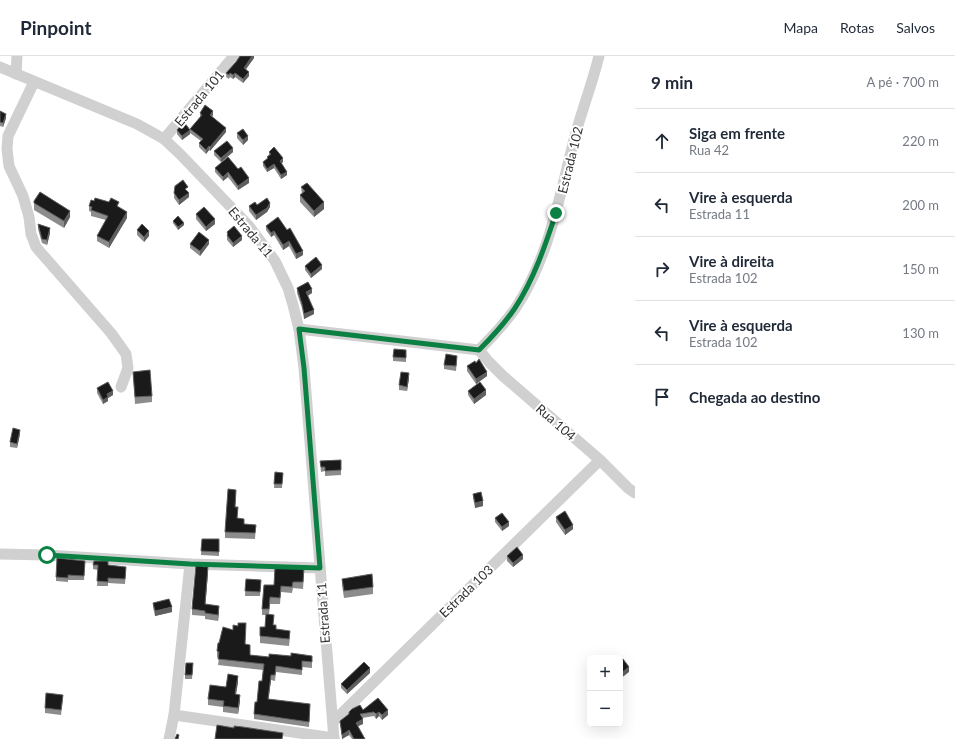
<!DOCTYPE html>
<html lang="pt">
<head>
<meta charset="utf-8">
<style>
	body { margin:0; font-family:Lato,sans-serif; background:#f2f2f3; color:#1f2937 }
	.controls { position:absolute; right:12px; bottom:12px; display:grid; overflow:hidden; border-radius:6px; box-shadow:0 4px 16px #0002 }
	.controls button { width:36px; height:36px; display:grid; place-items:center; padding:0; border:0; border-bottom:1px solid #e0e1e3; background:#fff; color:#1f2937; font:20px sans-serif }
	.stop { position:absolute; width:12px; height:12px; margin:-9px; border:3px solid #0b8043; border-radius:50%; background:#fff }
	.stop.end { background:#0b8043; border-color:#fff; box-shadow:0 1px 4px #0008 }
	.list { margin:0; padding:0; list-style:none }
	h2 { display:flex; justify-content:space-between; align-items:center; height:52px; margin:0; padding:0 16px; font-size:17px }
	h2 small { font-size:13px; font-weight:400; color:#747a83 }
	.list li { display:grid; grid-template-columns:26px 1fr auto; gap:12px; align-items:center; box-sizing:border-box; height:64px; padding:0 16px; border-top:1px solid #e0e1e3 }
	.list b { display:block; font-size:15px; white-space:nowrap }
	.list p { margin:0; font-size:13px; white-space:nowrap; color:#747a83 }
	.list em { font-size:13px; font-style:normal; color:#747a83 }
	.icon { flex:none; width:22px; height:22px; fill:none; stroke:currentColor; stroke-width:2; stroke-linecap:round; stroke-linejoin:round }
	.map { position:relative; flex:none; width:635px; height:683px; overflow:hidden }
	header { display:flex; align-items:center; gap:24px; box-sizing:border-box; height:56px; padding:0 20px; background:#fff; border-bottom:1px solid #e0e1e3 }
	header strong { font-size:19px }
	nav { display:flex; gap:22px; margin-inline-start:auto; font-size:14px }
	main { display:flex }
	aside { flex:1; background:#fff }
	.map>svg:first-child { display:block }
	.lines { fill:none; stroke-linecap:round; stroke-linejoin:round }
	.minor { stroke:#d0d0d0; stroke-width:11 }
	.wall { fill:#8c8c8c }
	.shaded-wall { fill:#5f5f5f }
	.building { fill:#1a1a1a; stroke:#5f5f5f }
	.route { stroke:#0b8043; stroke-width:5 }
	.labels { text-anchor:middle; stroke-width:4; stroke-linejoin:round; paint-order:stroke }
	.street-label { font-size:13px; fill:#333; stroke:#fff }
</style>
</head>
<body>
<header>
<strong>Pinpoint</strong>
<nav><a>Mapa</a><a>Rotas</a><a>Salvos</a></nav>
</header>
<main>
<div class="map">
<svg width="635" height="683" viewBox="0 0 635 683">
	<rect width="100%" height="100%" fill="#fff"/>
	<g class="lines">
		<g class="minor">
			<polyline points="0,11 137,68 164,83 180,98 249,170 275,205 288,232 293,249 299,273 304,312 334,683"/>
			<polyline points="16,18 17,0"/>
			<polyline points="34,26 8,80 7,93 9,110 23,140 29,161 31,178 36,191 111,277 126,298 128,312 121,331"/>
			<polyline points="164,83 234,0"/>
			<polyline points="299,273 479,294"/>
			<path d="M 479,294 C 492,281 505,267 515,253 C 549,202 559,142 574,84 C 581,56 592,29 599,0"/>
			<polyline points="479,294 489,306 503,320 600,404 628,432 635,437"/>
			<polyline points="0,498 47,499 190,508 320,512"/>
			<polyline points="174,659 334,682"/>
			<polyline points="333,666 600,404"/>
			<polyline points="169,683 174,659 190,508"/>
		</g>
	</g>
	<g class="wall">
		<polygon points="254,0 254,2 245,14 249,20 243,27 235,21 233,23 230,21 229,23 226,21 226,17"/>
		<polygon points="0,55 6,62 3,71 0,70"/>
		<polygon points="200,57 213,59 212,60 226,76 210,95 209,94 206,98 199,91 199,87 201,85 190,77 190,78 182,84 177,78 177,74 190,74 190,73 200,61"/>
		<polygon points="237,77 248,84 243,89 237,82"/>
		<polygon points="214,95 233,96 221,106 214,99"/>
		<polygon points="269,96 283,106 281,107 287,119 281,123 274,112 267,116 263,110 263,106 267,103 267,101 269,99"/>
		<polygon points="228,101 249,127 238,134 228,121 223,125 215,116 215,112"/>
		<polygon points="175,130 188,135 189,141 179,149 174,142"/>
		<polygon points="301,131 324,153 314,161 300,146 300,139 302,138"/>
		<polygon points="34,145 70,161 64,172 34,154"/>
		<polygon points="257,149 270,151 267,156 256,164 249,155 249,150"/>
		<polygon points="89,150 119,151 127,162 109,192 97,185 97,180 106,164 91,160 91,156 89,155"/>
		<polygon points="196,158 215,168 206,175 196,163"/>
		<polygon points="173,165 184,169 178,174 173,167"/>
		<polygon points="38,168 50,177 47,189 42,187 38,173"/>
		<polygon points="266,170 287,174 303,199 296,203 289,190 283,194 274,179 271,181 266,174"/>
		<polygon points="137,174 149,180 144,186 137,179"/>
		<polygon points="227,176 242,184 233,191 227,184"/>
		<polygon points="190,188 209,188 200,200 190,192"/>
		<polygon points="305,210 322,213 311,222 305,214"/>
		<polygon points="297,232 312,237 308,240 314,258 304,263 302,252 297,237"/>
		<polygon points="406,294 406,306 393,305 393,301"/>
		<polygon points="457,304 456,315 444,313 444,309"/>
		<polygon points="476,307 487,320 476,328 467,315 467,310"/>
		<polygon points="133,316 152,340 152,346 135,348"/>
		<polygon points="409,322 407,335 399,334 399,329"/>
		<polygon points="97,332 113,339 108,342 108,345 103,348 97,337"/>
		<polygon points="468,335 486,339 474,348 468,339"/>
		<polygon points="20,378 17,392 10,391 10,386"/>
		<polygon points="341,404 341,419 325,420 325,415 321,416 320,405"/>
		<polygon points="275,416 283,417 282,432 274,432"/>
		<polygon points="473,438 483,450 475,452 473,442"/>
		<polygon points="236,440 235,451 238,457 237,462 244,468 256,469 255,483 225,482 225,476"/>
		<polygon points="556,461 573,473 565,479 556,466"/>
		<polygon points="495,462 509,470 502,475 495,466"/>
		<polygon points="202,483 219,483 219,500 201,499"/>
		<polygon points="507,500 523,503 513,511 507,505"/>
		<polygon points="85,505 84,524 68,524 68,526 56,525 56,521"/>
		<polygon points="93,509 108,509 126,515 125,528 108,527 108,530 97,530 98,514 93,513"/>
		<polygon points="204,511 208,516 205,548 219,555 218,565 205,563 205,560 192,559 192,553"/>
		<polygon points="304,519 303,533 293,532 292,537 281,536 280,548 270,548 269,559 273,569 276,573 290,581 289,590 260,587 260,580 265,571 266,559 262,559 262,553 274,529"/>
		<polygon points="246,523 261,524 260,540 245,540"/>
		<polygon points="342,523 373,531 373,538 344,542 342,529"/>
		<polygon points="153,547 172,556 155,560 153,551"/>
		<polygon points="245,588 250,599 312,606 312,612 302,611 302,619 276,616 275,625 271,624 268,643 310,654 309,671 254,663 254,658 262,625 263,614 218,609 219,602 217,601 217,595"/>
		<polygon points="193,612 192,623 185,623 185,619"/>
		<polygon points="370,617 347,638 341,632 341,628"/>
		<polygon points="238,626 236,638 240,645 238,658 223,656 223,651 208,649 208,643 226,631"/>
		<polygon points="378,642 388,659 382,664 379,660 376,663 374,660 362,662 363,668 358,670 365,683 352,683 349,679 342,683 340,665 349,658 349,656 363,654"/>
		<polygon points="63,643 61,659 45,657 45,652"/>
	</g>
	<g class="shaded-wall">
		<polygon points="252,0 254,0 254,2 244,16 244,12"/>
		<polygon points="249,16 249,20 243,27 243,23"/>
		<polygon points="235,17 235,21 233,23 233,19"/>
		<polygon points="213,55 213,59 210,63 210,59"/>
		<polygon points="6,58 6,62 3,71 3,67"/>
		<polygon points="226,72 226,76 210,95 210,91"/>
		<polygon points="190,74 190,78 182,84 182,80"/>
		<polygon points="248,80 248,84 243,89 243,84"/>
		<polygon points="209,90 209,94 206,98 206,94"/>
		<polygon points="233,92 233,96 221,106 221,102"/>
		<polygon points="283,102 283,106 280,109 280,105"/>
		<polygon points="274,108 274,112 267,116 267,113"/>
		<polygon points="228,116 228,121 223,125 223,121"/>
		<polygon points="287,116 287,119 281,123 281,119"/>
		<polygon points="249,122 249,127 238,134 238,130"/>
		<polygon points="189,137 189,141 179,149 179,144"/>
		<polygon points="324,146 324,153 314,161 314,155"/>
		<polygon points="270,147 270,151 267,156 256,164 256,159"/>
		<polygon points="70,155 70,161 64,172 64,165"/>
		<polygon points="127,156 127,162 109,192 109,186"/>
		<polygon points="215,163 215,168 206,175 206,171"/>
		<polygon points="184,167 184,169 178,174 178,171"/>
		<polygon points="50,172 50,177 47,189 47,184"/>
		<polygon points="149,175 149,180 144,186 144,181"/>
		<polygon points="274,175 274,179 271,181 271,177"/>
		<polygon points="242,180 242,184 233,191 233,187"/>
		<polygon points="209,184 209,188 200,200 200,195"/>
		<polygon points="289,185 289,190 283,194 283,189"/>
		<polygon points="303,195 303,199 296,203 296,198"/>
		<polygon points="322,209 322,213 311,222 311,218"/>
		<polygon points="312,233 312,237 306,240 306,236"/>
		<polygon points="314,254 314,258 304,263 304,258"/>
		<polygon points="487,316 487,320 476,328 476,323"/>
		<polygon points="409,317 409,322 407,335 407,331"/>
		<polygon points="486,334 486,339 474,348 474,343"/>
		<polygon points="113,335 113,339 108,342 108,345 103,348 103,344 107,338"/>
		<polygon points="20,374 20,378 17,392 17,388"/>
		<polygon points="483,445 483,450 475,452 475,447"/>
		<polygon points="509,466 509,470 502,475 502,471"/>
		<polygon points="573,469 573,473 565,479 565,474"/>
		<polygon points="523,499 523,503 513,511 513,507"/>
		<polygon points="208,510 208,516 205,554 205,548"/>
		<polygon points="219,550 219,555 218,565 218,559"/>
		<polygon points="172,551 172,556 155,560 155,555"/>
		<polygon points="629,611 629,616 620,623 620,618"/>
		<polygon points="370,612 370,617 347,638 347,634"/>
		<polygon points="271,619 271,624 268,648 268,643"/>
		<polygon points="238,620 238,626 235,644 235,638"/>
		<polygon points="240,639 240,645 238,658 238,652"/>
		<polygon points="388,654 388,659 382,664 382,659"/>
		<polygon points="379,656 379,660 376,663 376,658"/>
		<polygon points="363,663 363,668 356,671 356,667"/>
		<polygon points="349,674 349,679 342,683 342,679"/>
	</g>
	<g class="building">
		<polygon points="240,0 252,0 244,12 249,16 243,23 235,17 233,19 230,17 229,19 226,17 236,6"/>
		<polygon points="205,49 213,55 210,59 226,72 210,91 209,90 206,94 199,87 203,83 190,73 202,59 200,57"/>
		<polygon points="0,55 6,58 3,67 0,66"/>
		<polygon points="184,66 190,74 182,80 177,74"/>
		<polygon points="243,73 248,80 243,84 237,77"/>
		<polygon points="227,85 233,92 221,102 214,95"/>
		<polygon points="274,91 283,102 280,105 287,116 281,119 274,108 267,113 263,106 268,102 267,101 271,98 269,96"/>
		<polygon points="228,101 238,113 241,111 249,122 238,130 228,116 223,121 215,112"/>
		<polygon points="183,124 188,131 185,133 189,137 179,144 174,137 175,130"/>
		<polygon points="307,127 324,146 314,155 300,139 305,135 301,131"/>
		<polygon points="40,136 70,155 64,165 34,147 34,145"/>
		<polygon points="95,142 109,146 111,142 119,146 117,150 127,156 109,186 97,180 108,160 91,154 92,151 89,150 91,144 94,145"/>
		<polygon points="267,142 270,147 267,152 256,159 249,150 255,146 257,149"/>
		<polygon points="204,151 215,163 206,171 196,158"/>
		<polygon points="178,160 184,167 178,171 173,165"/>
		<polygon points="278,161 287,174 290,172 303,195 296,198 289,185 283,189 274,175 271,177 266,170"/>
		<polygon points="38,168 50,172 47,184 42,183"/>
		<polygon points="142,168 149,175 144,181 137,174"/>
		<polygon points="234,170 242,180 233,187 227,179 228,178 227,176"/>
		<polygon points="199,176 209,184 200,195 190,188"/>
		<polygon points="316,201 322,209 311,218 305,210"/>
		<polygon points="308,226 312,233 306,236 314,254 304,258 302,248 297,232"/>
		<polygon points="394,293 406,294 406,302 393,301"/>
		<polygon points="446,298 457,300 456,310 444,309"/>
		<polygon points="479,303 487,316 476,323 467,310 475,305 476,307"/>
		<polygon points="150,314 152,340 135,341 133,316"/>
		<polygon points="401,316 409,317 407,331 399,329"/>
		<polygon points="108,326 113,335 107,338 108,341 103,344 97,332"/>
		<polygon points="480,326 486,334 474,343 468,335"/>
		<polygon points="13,372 20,374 17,388 10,386"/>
		<polygon points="341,404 341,414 325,415 325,411 321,411 320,405"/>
		<polygon points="275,416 283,417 282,428 274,428"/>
		<polygon points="228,433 236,434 235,451 238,451 237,462 244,463 244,468 256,469 255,477 225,476"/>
		<polygon points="481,436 483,445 475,447 473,438"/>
		<polygon points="565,455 573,469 565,474 556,461"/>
		<polygon points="502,457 509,466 502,471 495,462"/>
		<polygon points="202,483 219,483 219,496 201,495"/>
		<polygon points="517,491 523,499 513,507 507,500"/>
		<polygon points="57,502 85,505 84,520 68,519 68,522 56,521"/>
		<polygon points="94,505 108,505 108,509 126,511 125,523 108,522 108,526 97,525 98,509 93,509"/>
		<polygon points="196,509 204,510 204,511 208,510 205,548 219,550 218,559 205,557 205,555 192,553"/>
		<polygon points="275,511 304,512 303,526 293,526 292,531 281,530 280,542 270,541 269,553 262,553 264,529 274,529"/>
		<polygon points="372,518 373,531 344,535 342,523"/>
		<polygon points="246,523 261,524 260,536 245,535"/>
		<polygon points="169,543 172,551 155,555 153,547"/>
		<polygon points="266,558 274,559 273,569 276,569 276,573 290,575 289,583 260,580 260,571 265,571"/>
		<polygon points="238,567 246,567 245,588 250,589 250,599 269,601 269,598 291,600 291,597 312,600 312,606 302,605 302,614 276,610 275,619 271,619 268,643 310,648 309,666 254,658 255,646 257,646 259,625 262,625 264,608 218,603 219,596 217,595 218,587 219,587 223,571 233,574 233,569 238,570"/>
		<polygon points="623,603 629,611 620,618 620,605"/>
		<polygon points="364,606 370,612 347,634 341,628"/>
		<polygon points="186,607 193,607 192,619 185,619"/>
		<polygon points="228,618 238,620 235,638 240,639 238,652 223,650 224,645 208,643 210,629 226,631"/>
		<polygon points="46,637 63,639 61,654 45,652"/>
		<polygon points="378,642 388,654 382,659 379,656 376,658 374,656 360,658 363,663 356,667 365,683 354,683 349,674 342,679 340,665 349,658 349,656 352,653 360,649 363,654"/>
		<polygon points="217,669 234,672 234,670 243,671 283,677 282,683 215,683"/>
		<polygon points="177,678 179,679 178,683 175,683"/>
	</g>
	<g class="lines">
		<path class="route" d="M 47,499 L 190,508 L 320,512 L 304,312 L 299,273 L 479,294 C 492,281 505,267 515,252 C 534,223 545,190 556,157"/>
	</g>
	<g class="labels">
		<g class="street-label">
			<text transform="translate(199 42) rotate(-50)" y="5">Estrada 101</text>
			<text transform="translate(570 104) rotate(-76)" y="5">Estrada 102</text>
			<text transform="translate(251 176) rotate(50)" y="5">Estrada 11</text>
			<text transform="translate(556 366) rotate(41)" y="5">Rua 104</text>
			<text transform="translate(466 535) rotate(-44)" y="5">Estrada 103</text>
			<text transform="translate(323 557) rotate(-94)" y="5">Estrada 11</text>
		</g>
	</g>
</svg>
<div class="controls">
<button>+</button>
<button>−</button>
</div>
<div class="stop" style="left:47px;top:499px"></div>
<div class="stop end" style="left:556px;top:157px"></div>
</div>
<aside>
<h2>9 min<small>A pé · 700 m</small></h2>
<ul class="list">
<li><svg class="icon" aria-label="ahead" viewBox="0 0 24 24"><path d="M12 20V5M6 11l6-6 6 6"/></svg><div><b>Siga em frente</b><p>Rua 42</p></div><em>220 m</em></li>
<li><svg class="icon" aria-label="left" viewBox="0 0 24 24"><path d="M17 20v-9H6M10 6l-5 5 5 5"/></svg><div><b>Vire à esquerda</b><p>Estrada 11</p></div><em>200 m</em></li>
<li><svg class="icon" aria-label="right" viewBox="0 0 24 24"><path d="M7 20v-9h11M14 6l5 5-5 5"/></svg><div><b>Vire à direita</b><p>Estrada 102</p></div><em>150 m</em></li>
<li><svg class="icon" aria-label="left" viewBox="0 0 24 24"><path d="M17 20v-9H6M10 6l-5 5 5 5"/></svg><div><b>Vire à esquerda</b><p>Estrada 102</p></div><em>130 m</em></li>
<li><svg class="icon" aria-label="arrive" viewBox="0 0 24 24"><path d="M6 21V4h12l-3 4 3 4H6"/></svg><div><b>Chegada ao destino</b></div></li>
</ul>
</aside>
</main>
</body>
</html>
